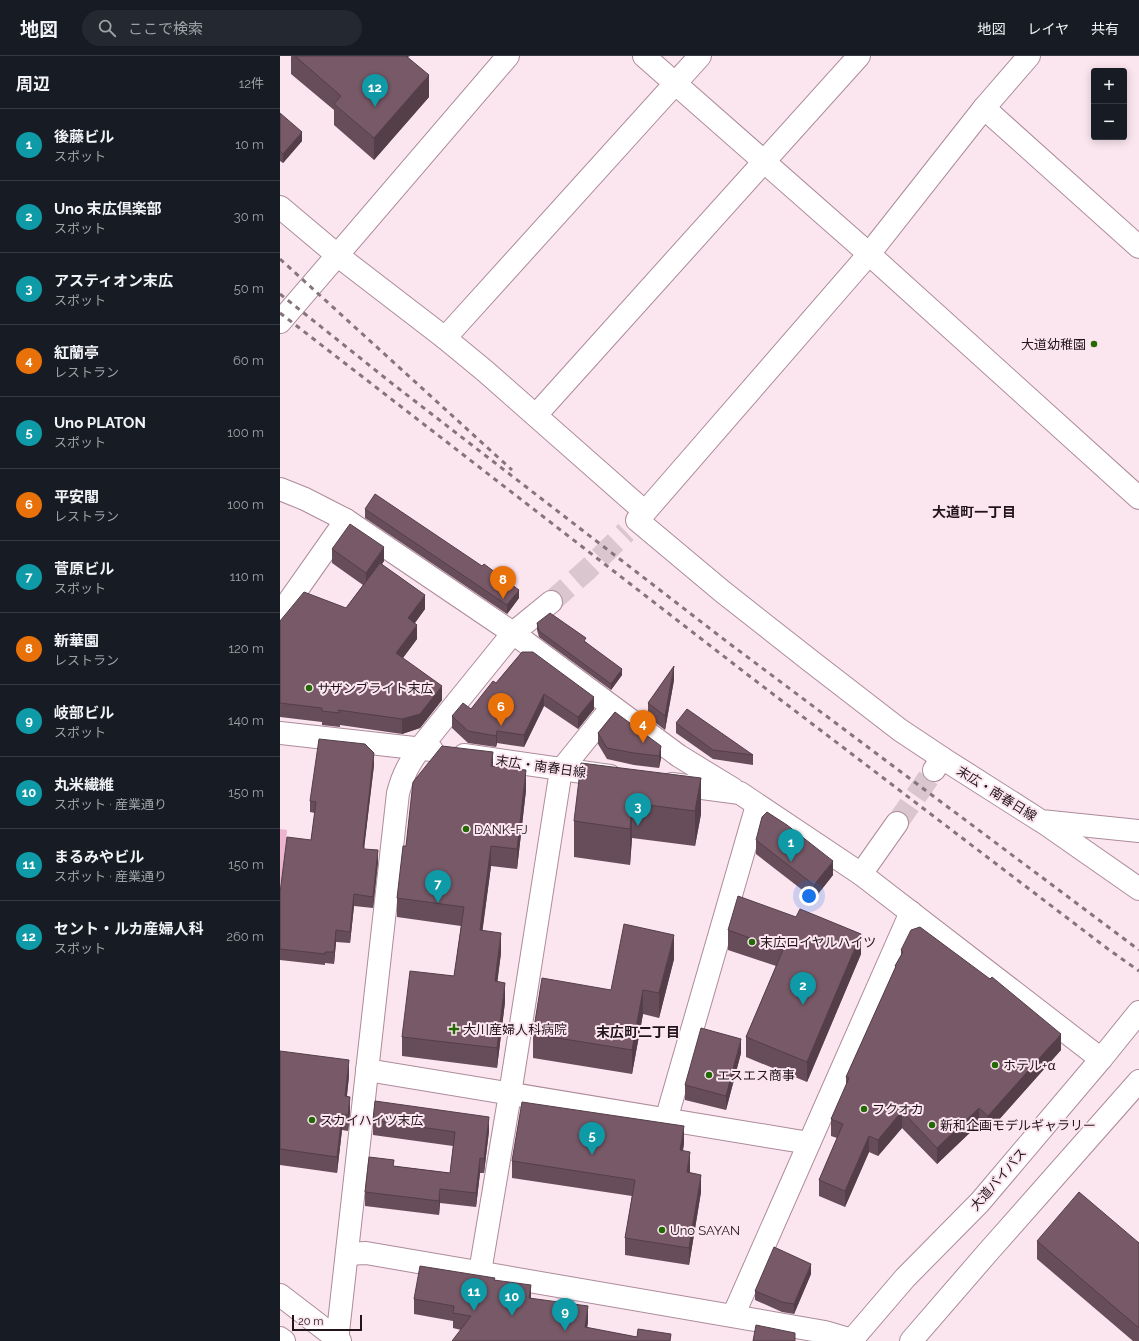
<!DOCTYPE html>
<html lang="ja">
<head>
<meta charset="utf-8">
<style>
	body { margin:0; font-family:Raleway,"Noto Sans JP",sans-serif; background:#242831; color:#f1f3f6 }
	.controls { position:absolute; right:12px; top:12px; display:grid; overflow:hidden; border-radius:4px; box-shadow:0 2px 10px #0003 }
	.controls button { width:36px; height:36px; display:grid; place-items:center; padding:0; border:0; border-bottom:1px solid #363941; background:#171b24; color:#f1f3f6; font:20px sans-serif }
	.scale { position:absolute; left:12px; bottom:10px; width:70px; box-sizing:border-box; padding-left:4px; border:2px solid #21141a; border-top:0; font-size:11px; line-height:14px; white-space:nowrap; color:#21141a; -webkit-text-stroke:3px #fbe5ef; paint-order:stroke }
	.you { position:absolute; left:529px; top:840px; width:14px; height:14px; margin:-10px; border:3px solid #fff; border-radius:50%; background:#1a73e8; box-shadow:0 0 0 6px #1a73e833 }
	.badge { display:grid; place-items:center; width:26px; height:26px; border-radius:50%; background:#1a73e8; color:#fff; font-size:13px; font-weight:700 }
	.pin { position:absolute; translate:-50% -33px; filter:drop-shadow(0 1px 2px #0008) }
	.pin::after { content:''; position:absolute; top:21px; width:14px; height:12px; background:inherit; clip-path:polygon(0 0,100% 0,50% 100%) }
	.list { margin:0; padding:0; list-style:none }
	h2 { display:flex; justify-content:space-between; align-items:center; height:52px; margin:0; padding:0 16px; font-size:17px }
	h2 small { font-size:13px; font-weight:400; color:#9ea1a6 }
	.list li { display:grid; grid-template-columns:26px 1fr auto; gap:12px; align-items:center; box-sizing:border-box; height:72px; padding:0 16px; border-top:1px solid #363941 }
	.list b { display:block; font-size:15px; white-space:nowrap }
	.list p { margin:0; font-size:13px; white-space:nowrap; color:#9ea1a6 }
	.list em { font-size:13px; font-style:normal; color:#9ea1a6 }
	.icon { flex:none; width:22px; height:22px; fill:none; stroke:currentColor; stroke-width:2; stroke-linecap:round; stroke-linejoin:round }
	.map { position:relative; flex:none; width:859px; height:1285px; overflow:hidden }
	header { display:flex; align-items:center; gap:24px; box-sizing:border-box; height:56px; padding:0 20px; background:#171b24; border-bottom:1px solid #363941 }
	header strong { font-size:19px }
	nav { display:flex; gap:22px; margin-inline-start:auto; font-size:14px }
	.search { width:280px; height:36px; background:#242831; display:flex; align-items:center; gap:10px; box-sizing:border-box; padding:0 14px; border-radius:22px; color:#9ea1a6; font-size:15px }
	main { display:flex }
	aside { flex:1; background:#171b24 }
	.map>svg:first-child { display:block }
	.green { fill:#ecb4ce }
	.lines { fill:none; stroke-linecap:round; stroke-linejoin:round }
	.minor-tunnel { stroke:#dac6cf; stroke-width:22; stroke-dasharray:22 11; stroke-linecap:butt }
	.minor-casing { stroke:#ad8b9a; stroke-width:24 }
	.highway-casing { stroke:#ad8b9a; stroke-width:24 }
	.minor { stroke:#fff; stroke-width:22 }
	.highway { stroke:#fff; stroke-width:22 }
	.rail { stroke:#85747c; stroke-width:3; stroke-dasharray:5 5; stroke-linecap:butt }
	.wall { fill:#674d59 }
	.shaded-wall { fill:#543e48 }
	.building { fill:#785967; stroke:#543e48 }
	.poi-dot { fill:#236a04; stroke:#fbe5ef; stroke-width:1.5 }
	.labels { text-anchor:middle; stroke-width:4; stroke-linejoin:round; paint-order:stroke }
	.poi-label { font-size:13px; fill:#21141a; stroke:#fbe5ef; text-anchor:start }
	.street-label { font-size:13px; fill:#21141a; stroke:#fbe5ef }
	.neighbourhood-label { font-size:14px; font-weight:bold; fill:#21141a; stroke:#fbe5ef }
</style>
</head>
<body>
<header>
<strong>地図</strong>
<div class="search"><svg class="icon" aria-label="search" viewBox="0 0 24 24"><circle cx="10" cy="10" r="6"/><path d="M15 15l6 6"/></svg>ここで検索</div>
<nav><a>地図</a><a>レイヤ</a><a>共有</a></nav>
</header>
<main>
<aside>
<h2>周辺<small>12件</small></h2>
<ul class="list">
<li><span class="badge" style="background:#0f9aa8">1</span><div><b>後藤ビル</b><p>スポット</p></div><em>10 m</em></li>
<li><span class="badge" style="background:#0f9aa8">2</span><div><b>Uno 末広倶楽部</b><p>スポット</p></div><em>30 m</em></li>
<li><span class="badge" style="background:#0f9aa8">3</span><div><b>アスティオン末広</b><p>スポット</p></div><em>50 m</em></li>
<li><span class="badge" style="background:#e8710a">4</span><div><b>紅蘭亭</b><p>レストラン</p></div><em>60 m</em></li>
<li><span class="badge" style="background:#0f9aa8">5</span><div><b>Uno PLATON</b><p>スポット</p></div><em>100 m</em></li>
<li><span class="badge" style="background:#e8710a">6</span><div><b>平安閣</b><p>レストラン</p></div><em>100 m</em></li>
<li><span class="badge" style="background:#0f9aa8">7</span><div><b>菅原ビル</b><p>スポット</p></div><em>110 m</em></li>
<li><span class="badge" style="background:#e8710a">8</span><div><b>新華園</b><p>レストラン</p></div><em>120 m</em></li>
<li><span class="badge" style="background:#0f9aa8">9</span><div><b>岐部ビル</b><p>スポット</p></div><em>140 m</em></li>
<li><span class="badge" style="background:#0f9aa8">10</span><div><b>丸米繊維</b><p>スポット · 産業通り</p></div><em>150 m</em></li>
<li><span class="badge" style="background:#0f9aa8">11</span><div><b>まるみやビル</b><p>スポット · 産業通り</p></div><em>150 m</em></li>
<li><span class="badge" style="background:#0f9aa8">12</span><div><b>セント・ルカ産婦人科</b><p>スポット</p></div><em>260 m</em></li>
</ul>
</aside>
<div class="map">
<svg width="859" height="1285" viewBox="0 0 859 1285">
	<rect width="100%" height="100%" fill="#fbe5ef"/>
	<polygon class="green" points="0,773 7,774 0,873"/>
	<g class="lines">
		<g class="minor-tunnel">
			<polyline points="271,546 307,514 346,476"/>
			<polyline points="617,767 654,714"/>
		</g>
		<g class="minor-casing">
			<g id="minor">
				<polyline points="364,0 589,198 859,442"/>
				<polyline points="704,52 749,0"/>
				<polyline points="0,151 57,199 165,282 205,315 365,456 589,198 704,52 859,191"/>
				<polyline points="0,266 228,0"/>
				<polyline points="165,282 420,0"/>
				<polyline points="256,359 579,0"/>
				<polyline points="0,433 25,443 66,464 233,577 399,700 453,733"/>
				<polyline points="357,464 443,536 532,606 620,674 662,702"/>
				<polyline points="0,558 66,464"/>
				<polyline points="0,677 152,694"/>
				<polyline points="184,699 330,720"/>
				<polyline points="654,714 662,702 761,765 859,775"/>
				<polyline points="392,728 460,737 581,818 617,767"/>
				<polyline points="763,766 859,833"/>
				<polyline points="581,818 821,1003"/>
				<polyline points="87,1014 529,1087"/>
				<polyline points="386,1064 477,749"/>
				<polyline points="67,1198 86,1197 545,1276 572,1284"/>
				<polyline points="200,1216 230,1038 281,714 332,651"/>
				<polyline points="453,1260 631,856"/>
				<path d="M 57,1285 L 118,737 C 123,718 129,708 140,692 L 233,577 L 271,546"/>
			</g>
		</g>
		<g class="highway-casing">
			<g id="highway">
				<polyline points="0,1239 60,1285"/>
				<polyline points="0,1282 4,1285"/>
				<polyline points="571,1285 625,1222 700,1146 821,1003 859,956"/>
				<polyline points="631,1285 708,1196 859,1025"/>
			</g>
		</g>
		<use href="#minor" class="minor"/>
		<use href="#highway" class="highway"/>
		<g class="rail">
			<polyline points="0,203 232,414"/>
			<polyline points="0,238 114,329 446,585 859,894"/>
			<polyline points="0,257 468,619 828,893 859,915"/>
		</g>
	</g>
	<g class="wall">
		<polygon points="11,0 130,0 128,1 149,41 94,104 54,69 54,54 11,18"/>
		<polygon points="0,57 22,85 3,107 0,105"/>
		<polygon points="85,453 239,542 227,558 85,462"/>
		<polygon points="52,493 104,505 102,508 145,553 135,567 137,583 123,602 162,644 140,672 122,678 60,669 60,671 42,669 42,666 0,661 0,565 66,552 83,529 52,507"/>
		<polygon points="257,567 306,586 342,619 331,634 259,581 257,574"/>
		<polygon points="242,596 314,653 298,673 264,650 244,691 217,687 216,691 188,687 172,672 172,660 191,653 216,627"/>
		<polygon points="394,624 385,674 368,661 368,647"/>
		<polygon points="335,656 381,702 379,712 354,709 327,703 318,688 318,677"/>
		<polygon points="396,667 473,699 473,709 433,703 396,677"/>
		<polygon points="94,709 84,791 84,793 98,806 93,852 74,850 70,887 56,886 54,908 45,907 45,909 0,904 0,837 31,784 35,757 30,756 30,745"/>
		<polygon points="213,710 246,734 237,813 211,810 202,875 221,897 217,926 225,946 217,1012 122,1000 122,981 174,920 181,870 117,861 117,842 126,790"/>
		<polygon points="421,722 421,758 415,790 352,782 350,809 294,801 294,765"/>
		<polygon points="476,784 553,819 534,843 476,798"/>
		<polygon points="448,874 581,898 527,1026 466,1001 466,981 496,910 448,894"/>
		<polygon points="621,894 781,994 708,1076 699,1068 657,1108 622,1072 598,1100 589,1096 565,1151 539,1140 539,1124 557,1082 551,1080 551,1063 566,1030 566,1021 615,913 615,910 621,899"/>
		<polygon points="394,903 379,962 363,958 352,1018 253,1002 253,978 331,934"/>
		<polygon points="0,995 69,1020 67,1040 70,1056 68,1075 62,1074 57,1117 0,1109"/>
		<polygon points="461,997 446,1054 405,1044 405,1029"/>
		<polygon points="93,1064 209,1075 204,1117 200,1117 196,1151 160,1147 159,1159 85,1150 85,1136 114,1110 170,1117 173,1090 93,1079"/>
		<polygon points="404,1087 403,1095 410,1113 410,1117 421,1136 409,1209 345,1199 345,1182 352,1140 232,1122 232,1105"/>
		<polygon points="757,1185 859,1187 859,1285 853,1285 757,1203"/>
		<polygon points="531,1218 514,1258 502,1256 475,1244 475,1235"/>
		<polygon points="215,1224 251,1242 308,1266 307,1272 357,1281 391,1285 181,1274 173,1272 173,1265 134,1258 134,1243"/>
	</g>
	<g class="shaded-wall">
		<polygon points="149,19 149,41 94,104 94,82"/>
		<polygon points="22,76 22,85 3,107 3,98"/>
		<polygon points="104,491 104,505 86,531 86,517"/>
		<polygon points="239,534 239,542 227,558 227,549"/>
		<polygon points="145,539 145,553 128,576 128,562"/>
		<polygon points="137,569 137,583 116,611 116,597"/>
		<polygon points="394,610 394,624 385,674 385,660"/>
		<polygon points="342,613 342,619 331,634 331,628"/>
		<polygon points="162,630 162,644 140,672 122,678 122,663"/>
		<polygon points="264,638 264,650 244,691 244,679"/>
		<polygon points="314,641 314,653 298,673 298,661"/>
		<polygon points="217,675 217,687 216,691 216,680"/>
		<polygon points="381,690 381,702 379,712 379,700"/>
		<polygon points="213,696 213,716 211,710"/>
		<polygon points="94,697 94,709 83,802 83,791"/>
		<polygon points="246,714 246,734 237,813 237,793"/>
		<polygon points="421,722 421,758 415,790 415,755"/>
		<polygon points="352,747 352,782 350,809 350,773"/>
		<polygon points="211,790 211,810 200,894 200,874"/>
		<polygon points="98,794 98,806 93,852 93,841"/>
		<polygon points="553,805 553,819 534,843 534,829"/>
		<polygon points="74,838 74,850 70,887 70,876"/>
		<polygon points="56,874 56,886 54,908 54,896"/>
		<polygon points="221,877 221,897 215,945 215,925"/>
		<polygon points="581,878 581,898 527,1026 527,1006"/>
		<polygon points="394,879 394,903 379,962 379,937"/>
		<polygon points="225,927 225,946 217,1012 217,992"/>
		<polygon points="363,934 363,958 352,1018 352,994"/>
		<polygon points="781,978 781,994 708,1076 708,1060"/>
		<polygon points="461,983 461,997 446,1054 446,1040"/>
		<polygon points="69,1004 69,1020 65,1055 65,1040"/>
		<polygon points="70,1041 70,1056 68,1075 68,1059"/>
		<polygon points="699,1052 699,1068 657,1108 657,1092"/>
		<polygon points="622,1055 622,1072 598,1100 598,1084"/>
		<polygon points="62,1059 62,1074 57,1117 57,1101"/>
		<polygon points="209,1061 209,1075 204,1117 204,1103"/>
		<polygon points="404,1070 404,1087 400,1111 400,1094"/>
		<polygon points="589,1080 589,1096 565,1151 565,1135"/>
		<polygon points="410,1096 410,1113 407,1133 407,1116"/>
		<polygon points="200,1102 200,1117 196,1151 196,1137"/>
		<polygon points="421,1119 421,1136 409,1209 409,1192"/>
		<polygon points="160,1133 160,1147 159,1159 159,1145"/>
		<polygon points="531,1208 531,1218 514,1258 514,1248"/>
		<polygon points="251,1229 251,1245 249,1242"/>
		<polygon points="308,1250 308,1266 305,1285 305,1271"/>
	</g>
	<g class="building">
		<polygon points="15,0 126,0 149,19 94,82 54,48 61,40"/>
		<polygon points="0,57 22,76 3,98 0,95"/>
		<polygon points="95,438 202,510 204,508 239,534 227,549 85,453"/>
		<polygon points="70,468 104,491 86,517 52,493"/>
		<polygon points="100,507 145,539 128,562 137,569 116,597 162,630 140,658 122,663 58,654 60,657 42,655 42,652 0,647 0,565 24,536 66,552"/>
		<polygon points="270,557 306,582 304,585 342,613 331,628 259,575 257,567"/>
		<polygon points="242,596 253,596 314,641 298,661 264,638 244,679 217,675 216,680 188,675 172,660 183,647 191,653 213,625 216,627"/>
		<polygon points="394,610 385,660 368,647"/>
		<polygon points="407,653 473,699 433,694 396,667"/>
		<polygon points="335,656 381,690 379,700 354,697 327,692 318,677"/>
		<polygon points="39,683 85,688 94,697 83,791 84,791 84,793 98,794 93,841 74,838 70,876 56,874 54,896 45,896 45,898 0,893 0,837 7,781 31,784 36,746 30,745"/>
		<polygon points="162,690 213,696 211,710 246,714 237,793 211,790 200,874 221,877 215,925 225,927 217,992 122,981 130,915 174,920 184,851 117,842 123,790 126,790 133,726"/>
		<polygon points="301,707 421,722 415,755 352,747 350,773 294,765"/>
		<polygon points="487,756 507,769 553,805 534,829 476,784 482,761"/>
		<polygon points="458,840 516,861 520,853 581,878 527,1006 466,981 503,894 448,874"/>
		<polygon points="344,868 394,879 379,937 363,934 352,994 253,978 262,922 331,934"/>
		<polygon points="640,871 710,923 712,921 781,978 708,1060 699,1052 657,1092 622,1055 598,1084 589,1080 565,1135 539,1124 563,1068 551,1063 569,1022 566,1021 616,910 615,910 623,896 621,894 631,874"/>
		<polygon points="421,972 461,983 446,1040 405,1029"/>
		<polygon points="0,995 69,1004 65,1040 70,1041 68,1059 62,1059 57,1101 0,1093"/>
		<polygon points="95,1045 209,1061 204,1103 200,1102 196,1137 160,1133 159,1145 85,1136 89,1101 114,1104 113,1110 170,1117 175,1076 93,1064"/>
		<polygon points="242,1046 404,1070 400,1094 410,1096 407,1116 421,1119 409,1192 345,1182 355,1124 232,1105"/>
		<polygon points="799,1136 859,1187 859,1272 757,1185"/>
		<polygon points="494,1191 531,1208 514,1248 502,1246 475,1235"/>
		<polygon points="140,1210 215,1222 214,1224 251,1229 249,1242 308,1250 305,1271 357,1281 358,1273 391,1278 390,1285 172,1285 191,1260 173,1257 174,1250 134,1243"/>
		<polygon points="476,1269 515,1277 515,1285 473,1285"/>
	</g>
	<g class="poi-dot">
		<circle cx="814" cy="288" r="4"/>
		<circle cx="29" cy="632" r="4"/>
		<circle cx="186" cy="773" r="4"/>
		<circle cx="472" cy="886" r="4"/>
		<path d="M172 967h4v4h4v4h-4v4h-4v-4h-4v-4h4z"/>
		<circle cx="715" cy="1009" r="4"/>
		<circle cx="429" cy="1019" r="4"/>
		<circle cx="584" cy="1053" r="4"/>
		<circle cx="32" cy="1064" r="4"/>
		<circle cx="652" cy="1069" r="4"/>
		<circle cx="382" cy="1174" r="4"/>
	</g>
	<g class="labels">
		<g class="poi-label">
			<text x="806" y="293" text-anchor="end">大道幼稚園</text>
			<text x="37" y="637">サザンブライト末広</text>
			<text x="194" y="778">DANK-FJ</text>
			<text x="480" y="891">末広ロイヤルハイツ</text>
			<text x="183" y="978">大川産婦人科病院</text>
			<text x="723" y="1014">ホテル+α</text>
			<text x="437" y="1024">エスエス商事</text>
			<text x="592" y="1058">フクオカ</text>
			<text x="40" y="1069">スカイハイツ末広</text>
			<text x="660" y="1074">新和企画モデルギャラリー</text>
			<text x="390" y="1179">Uno SAYAN</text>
		</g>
		<g class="street-label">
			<text transform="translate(261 710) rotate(8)" y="5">末広・南春日線</text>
			<text transform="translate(717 737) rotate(32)" y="5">末広・南春日線</text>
			<text transform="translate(718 1123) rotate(-49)" y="5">大道バイパス</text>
		</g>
		<g class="neighbourhood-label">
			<text x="694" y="461">大道町一丁目</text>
			<text x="358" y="981">末広町二丁目</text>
		</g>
	</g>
</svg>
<div class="controls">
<button>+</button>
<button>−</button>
</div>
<div class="scale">20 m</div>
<div class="you"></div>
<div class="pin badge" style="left:511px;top:806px;background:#0f9aa8">1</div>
<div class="pin badge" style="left:523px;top:949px;background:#0f9aa8">2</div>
<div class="pin badge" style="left:358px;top:770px;background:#0f9aa8">3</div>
<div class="pin badge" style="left:363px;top:687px;background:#e8710a">4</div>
<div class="pin badge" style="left:312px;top:1099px;background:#0f9aa8">5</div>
<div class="pin badge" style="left:221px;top:670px;background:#e8710a">6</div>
<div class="pin badge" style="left:158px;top:847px;background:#0f9aa8">7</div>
<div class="pin badge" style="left:223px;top:543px;background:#e8710a">8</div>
<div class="pin badge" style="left:285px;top:1275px;background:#0f9aa8">9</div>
<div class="pin badge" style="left:232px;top:1260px;background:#0f9aa8">10</div>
<div class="pin badge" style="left:194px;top:1255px;background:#0f9aa8">11</div>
<div class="pin badge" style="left:95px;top:51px;background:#0f9aa8">12</div>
</div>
</main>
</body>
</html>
